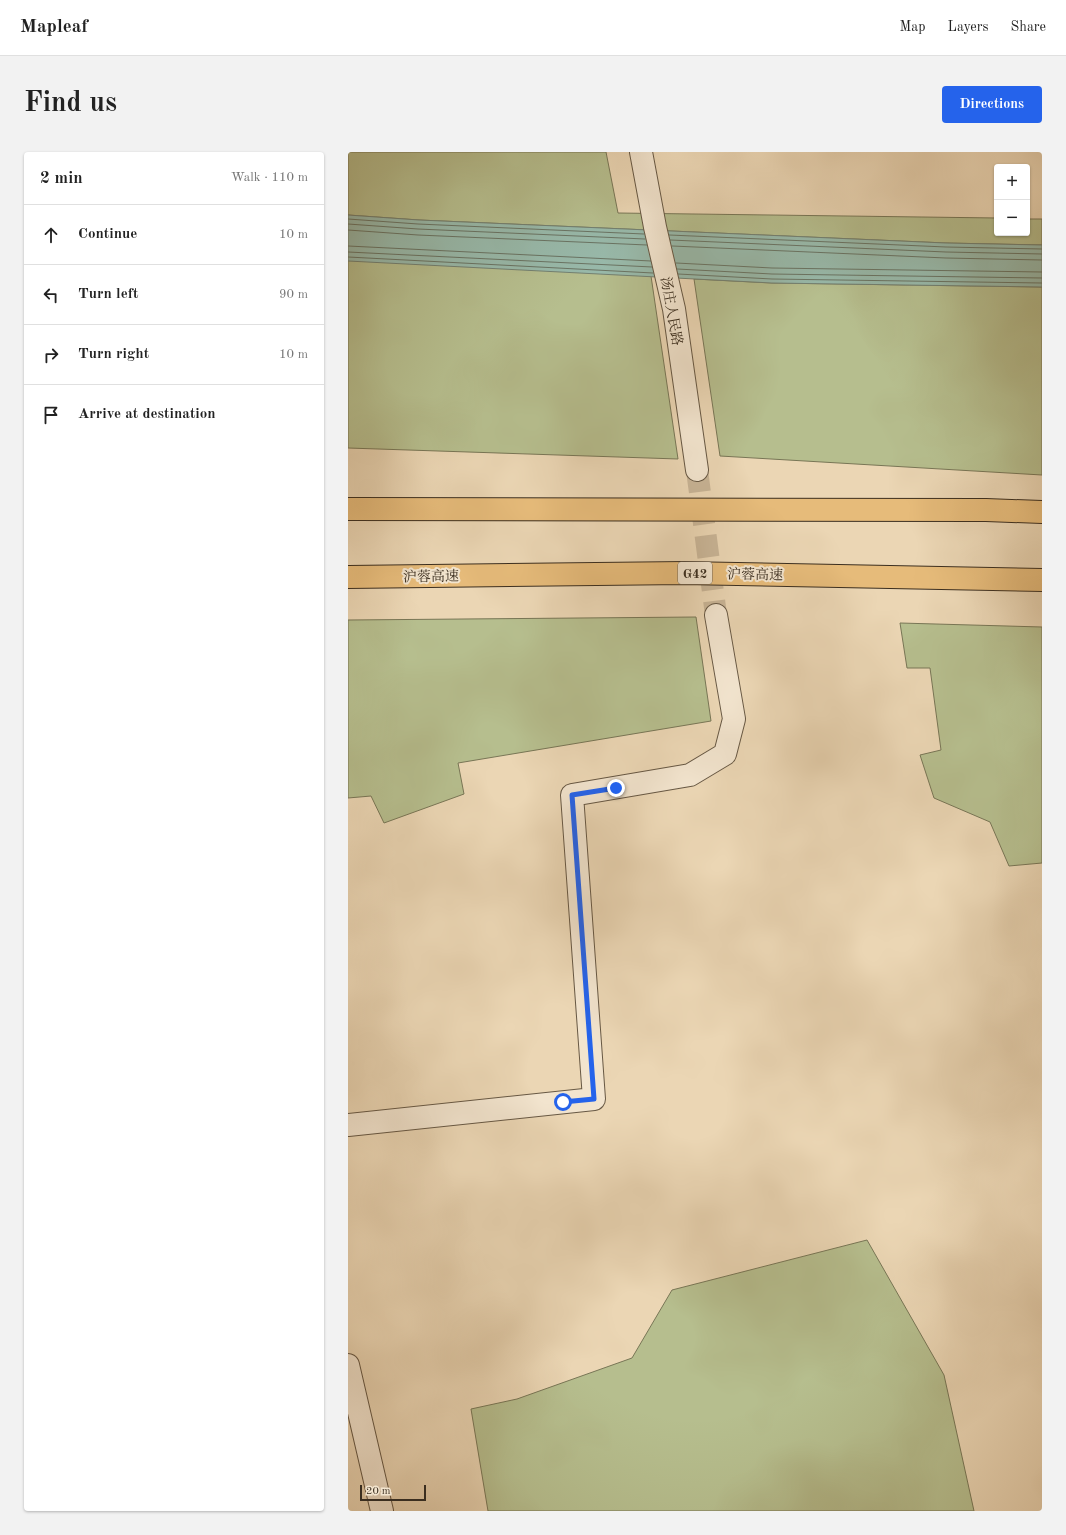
<!DOCTYPE html>
<html lang="en">
<head>
<meta charset="utf-8">
<style>
	body { margin:0; font-family:"Old Standard TT","Noto Serif SC",serif; background:#f2f2f2; color:#222 }
	.controls { position:absolute; right:12px; top:12px; display:grid; overflow:hidden; border-radius:4px; box-shadow:0 1px 3px #0004 }
	.controls button { width:36px; height:36px; display:grid; place-items:center; padding:0; border:0; border-bottom:1px solid #e0e0e0; background:#fff; color:#222; font:20px sans-serif }
	.scale { position:absolute; left:12px; bottom:10px; width:66px; box-sizing:border-box; padding-left:4px; border:2px solid #3b2e1f; border-top:0; font-size:11px; line-height:14px; white-space:nowrap; color:#3b2e1f; -webkit-text-stroke:3px #f2e4ce; paint-order:stroke }
	.stop { position:absolute; width:12px; height:12px; margin:-9px; border:3px solid #2563eb; border-radius:50%; background:#fff }
	.stop.end { background:#2563eb; border-color:#fff; box-shadow:0 1px 4px #0008 }
	.list { margin:0; padding:0; list-style:none }
	h2 { display:flex; justify-content:space-between; align-items:center; height:52px; margin:0; padding:0 16px; font-size:17px }
	h2 small { font-size:13px; font-weight:400; color:#767676 }
	.list li { display:grid; grid-template-columns:26px 1fr auto; gap:12px; align-items:center; box-sizing:border-box; height:60px; padding:0 16px; border-top:1px solid #e0e0e0 }
	.list b { display:block; font-size:15px; white-space:nowrap }
	.list em { font-size:13px; font-style:normal; color:#767676 }
	.icon { flex:none; width:22px; height:22px; fill:none; stroke:currentColor; stroke-width:2; stroke-linecap:round; stroke-linejoin:round }
	.map { position:relative; flex:none; width:694px; height:1359px; overflow:hidden; border-radius:4px }
	header { display:flex; align-items:center; gap:24px; box-sizing:border-box; height:56px; padding:0 20px; background:#fff; border-bottom:1px solid #e0e0e0 }
	header strong { font-size:19px }
	nav { display:flex; gap:22px; margin-inline-start:auto; font-size:14px }
	.intro { display:flex; align-items:center; justify-content:space-between; box-sizing:border-box; height:96px; padding:0 24px }
	h1 { margin:0; font-size:28px }
	.button { padding:10px 18px; border-radius:4px; background:#2563eb; color:#fff; font-size:14px; font-weight:700 }
	main { display:flex; gap:24px; padding:0 24px }
	aside { flex:1; background:#fff; border-radius:4px; box-shadow:0 1px 3px #0004 }
	.map>svg:first-child { display:block }
	.green { fill:#b6be8e; stroke:#787656 }
	.water { fill:#98b9aa; stroke:#738172 }
	.lines { fill:none; stroke-linecap:round; stroke-linejoin:round }
	.shore { stroke:#6a7464; stroke-width:1 }
	.minor-tunnel { stroke:#c8b496; stroke-width:22; stroke-dasharray:22 11; stroke-linecap:butt }
	.minor-casing { stroke:#675844; stroke-width:24 }
	.highway-casing { stroke:#3b2e1f; stroke-width:24 }
	.minor { stroke:#f2e4ce; stroke-width:22 }
	.highway { stroke:#e6bb7a; stroke-width:22 }
	.route { stroke:#2563eb; stroke-width:5 }
	.labels { text-anchor:middle; stroke-width:4; stroke-linejoin:round; paint-order:stroke }
	.shield { fill:#f2e4ce; stroke:#726554; stroke-width:1 }
	.shield-label { font-size:13px; font-weight:bold; fill:#3b2e1f }
	.street-label { font-size:14px; fill:#3b2e1f; stroke:#f2e4ce }
</style>
</head>
<body>
<header>
<strong>Mapleaf</strong>
<nav><a>Map</a><a>Layers</a><a>Share</a></nav>
</header>
<div class="intro"><h1>Find us</h1><a class="button">Directions</a></div>
<main>
<aside>
<h2>2 min<small>Walk · 110 m</small></h2>
<ul class="list">
<li><svg class="icon" aria-label="ahead" viewBox="0 0 24 24"><path d="M12 20V5M6 11l6-6 6 6"/></svg><div><b>Continue</b></div><em>10 m</em></li>
<li><svg class="icon" aria-label="left" viewBox="0 0 24 24"><path d="M17 20v-9H6M10 6l-5 5 5 5"/></svg><div><b>Turn left</b></div><em>90 m</em></li>
<li><svg class="icon" aria-label="right" viewBox="0 0 24 24"><path d="M7 20v-9h11M14 6l5 5-5 5"/></svg><div><b>Turn right</b></div><em>10 m</em></li>
<li><svg class="icon" aria-label="arrive" viewBox="0 0 24 24"><path d="M6 21V4h12l-3 4 3 4H6"/></svg><div><b>Arrive at destination</b></div></li>
</ul>
</aside>
<div class="map">
<svg width="694" height="1359" viewBox="0 0 694 1359">
	<rect width="100%" height="100%" fill="#ebd6b4"/>
	<filter id="stains"><feTurbulence type="fractalNoise" baseFrequency=".005" numOctaves="4"/><feColorMatrix values="0 0 0 0 .2 0 0 0 0 .09 0 0 0 0 .02 0 0 0 .5 -.17"/></filter>
	<radialGradient id="worn" r=".72"><stop offset=".6" stop-color="#630" stop-opacity="0"/><stop offset="1" stop-color="#630" stop-opacity=".3"/></radialGradient>
	<g class="green">
		<polygon points="0,0 258,0 270,61 649,66 649,81 679,81 679,67 694,67 694,93 598,91 71,68 0,63"/>
		<polygon points="0,107 303,124 330,307 0,296"/>
		<polygon points="346,127 424,131 694,135 694,323 372,304"/>
		<polygon points="348,465 363,569 110,611 116,642 36,671 23,644 0,646 0,468"/>
		<polygon points="552,471 694,475 694,711 661,714 642,670 586,646 572,603 593,598 582,516 559,516"/>
		<polygon points="519,1088 596,1223 626,1359 140,1359 123,1257 169,1247 284,1206 324,1138"/>
	</g>
	<polygon class="water" points="0,63 71,68 598,91 694,93 694,135 424,131 0,109"/>
	<g class="lines">
		<g class="shore">
			<polyline points="0,67 70,72 296,82"/>
			<polyline points="0,72 70,77 297,87"/>
			<polyline points="0,78 70,83 299,93"/>
			<polyline points="321,83 598,95 694,97"/>
			<polyline points="322,88 598,100 694,102"/>
			<polyline points="0,94 303,109"/>
			<polyline points="324,94 598,106 694,108"/>
			<polyline points="0,100 304,115"/>
			<polyline points="0,105 305,121"/>
			<polyline points="328,111 424,116 694,120"/>
			<polyline points="329,117 424,122 694,126"/>
			<polyline points="330,122 424,127 694,131"/>
		</g>
		<polyline class="minor-tunnel" points="349,318 368,463"/>
		<g class="minor-casing">
			<g id="minor">
				<polyline points="293,0 307,75 326,157 349,318"/>
				<polyline points="0,973 246,947 224,643 342,623 377,602 386,567 368,463"/>
				<polyline points="0,1213 34,1359"/>
			</g>
		</g>
		<g class="highway-casing">
			<g id="highway">
				<polyline points="0,357 638,358 694,360"/>
				<polyline points="0,425 336,421 694,428"/>
			</g>
		</g>
		<use href="#minor" class="minor"/>
		<use href="#highway" class="highway"/>
	</g>
	<g class="lines">
		<polyline class="route" points="215,950 246,947 224,643 268,636"/>
	</g>
	<g class="labels">
		<rect class="shield" x="330" y="410" width="34" height="22" rx="3"/>
		<g class="shield-label">
			<text x="347" y="426">G42</text>
		</g>
		<g class="street-label">
			<text transform="translate(324 159) rotate(80)" y="5">汤庄人民路</text>
			<text transform="translate(407 422) rotate(1)" y="5">沪蓉高速</text>
			<text transform="translate(83 424) rotate(-1)" y="5">沪蓉高速</text>
		</g>
	</g>
	<rect width="100%" height="100%" filter="url(#stains)"/>
	<rect width="100%" height="100%" fill="url(#worn)"/>
</svg>
<div class="controls">
<button>+</button>
<button>−</button>
</div>
<div class="scale">20 m</div>
<div class="stop" style="left:215px;top:950px"></div>
<div class="stop end" style="left:268px;top:636px"></div>
</div>
</main>
</body>
</html>
